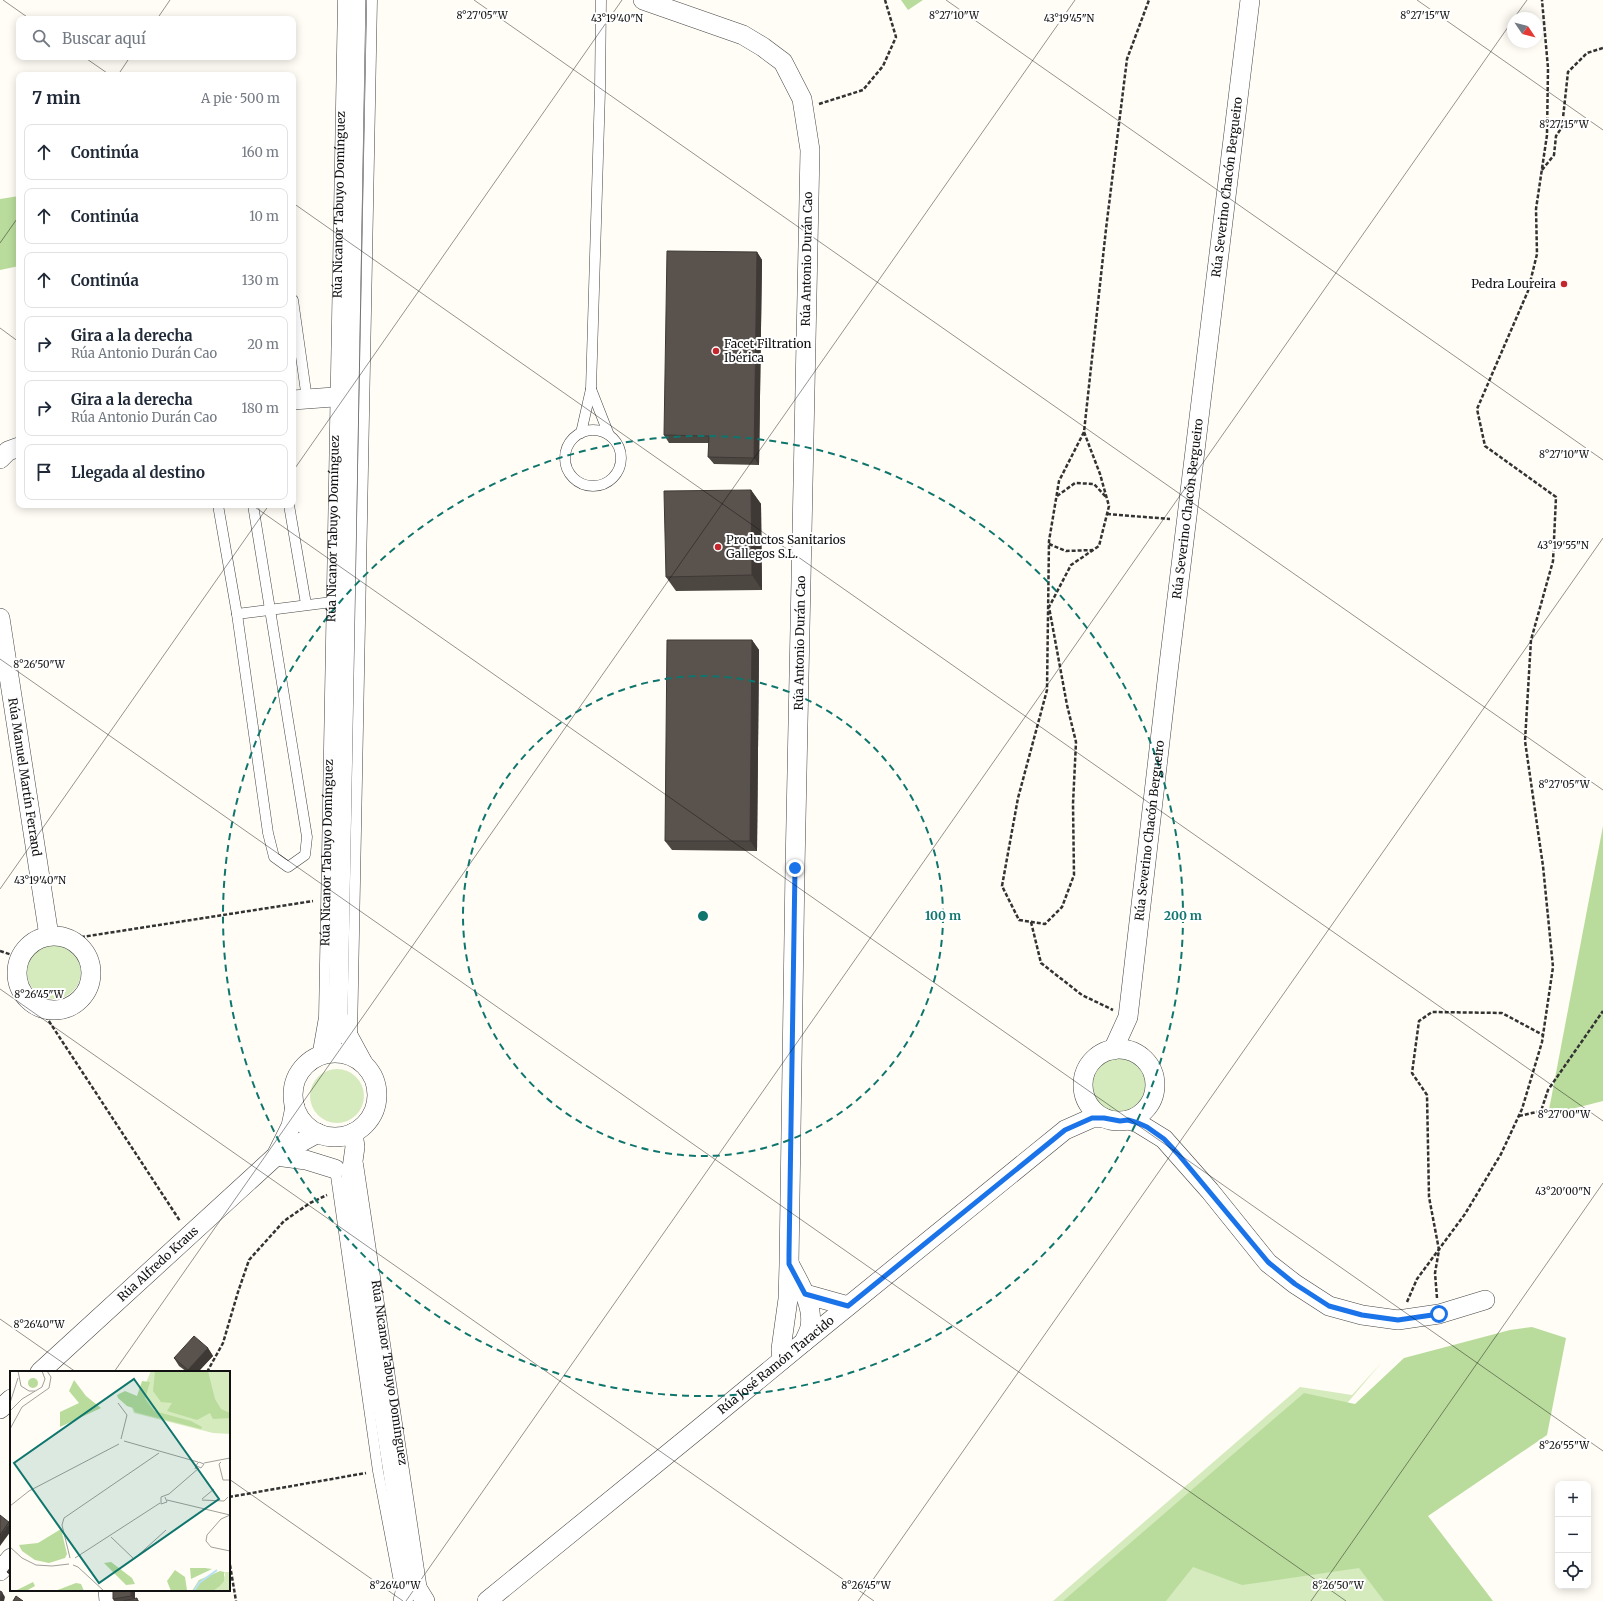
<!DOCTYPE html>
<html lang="es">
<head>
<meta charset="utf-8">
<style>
	body { margin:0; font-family:Merriweather,serif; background:#f6f6f7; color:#1f2937 }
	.controls { position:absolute; right:12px; bottom:12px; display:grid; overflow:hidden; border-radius:8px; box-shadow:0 2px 10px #0003 }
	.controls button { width:36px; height:36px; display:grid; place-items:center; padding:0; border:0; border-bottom:1px solid #e0e1e3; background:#fff; color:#1f2937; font:20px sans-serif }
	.compass { position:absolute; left:1507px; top:12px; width:36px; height:36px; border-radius:50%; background:#fff; box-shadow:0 2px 10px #0003; rotate:125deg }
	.stop { position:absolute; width:12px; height:12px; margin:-9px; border:3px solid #1a73e8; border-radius:50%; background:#fff }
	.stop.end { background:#1a73e8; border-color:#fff; box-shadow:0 1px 4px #0008 }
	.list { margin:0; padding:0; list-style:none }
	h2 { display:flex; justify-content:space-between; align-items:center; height:52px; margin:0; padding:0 16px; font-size:17px }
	h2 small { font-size:13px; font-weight:400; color:#747a83 }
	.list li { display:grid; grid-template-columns:26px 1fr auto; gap:12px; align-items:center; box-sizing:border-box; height:56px; margin:0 8px 8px; padding:0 8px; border:1px solid #e0e1e3; border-radius:8px }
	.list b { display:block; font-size:15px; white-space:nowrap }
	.list p { margin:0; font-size:13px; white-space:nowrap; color:#747a83 }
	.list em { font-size:13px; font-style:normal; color:#747a83 }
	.icon { flex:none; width:22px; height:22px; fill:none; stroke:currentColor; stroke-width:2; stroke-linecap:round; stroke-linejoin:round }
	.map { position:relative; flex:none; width:1603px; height:1601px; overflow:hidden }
	.search { position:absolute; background:#fff; box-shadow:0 2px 10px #0003; left:16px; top:16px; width:280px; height:44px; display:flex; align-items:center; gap:10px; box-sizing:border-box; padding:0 14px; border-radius:8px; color:#747a83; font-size:15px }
	.panel { position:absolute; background:#fff; box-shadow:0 2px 10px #0003; left:16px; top:72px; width:280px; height:436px; border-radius:8px }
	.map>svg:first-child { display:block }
	.green { fill:#d5ebbd }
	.forest { fill:#b9dc9c }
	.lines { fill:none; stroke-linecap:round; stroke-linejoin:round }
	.lane-casing { stroke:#444; stroke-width:11 }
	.street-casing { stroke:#444; stroke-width:20 }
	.path { stroke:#333; stroke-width:2.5; stroke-dasharray:4 2; stroke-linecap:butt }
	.lane { stroke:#fff; stroke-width:10 }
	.street { stroke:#fff; stroke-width:19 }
	.wall { fill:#4d4742 }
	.shaded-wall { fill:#3f3936 }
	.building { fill:#5a524d; stroke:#3f3936 }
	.route { stroke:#1a73e8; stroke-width:5 }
	.ticks { fill:none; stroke:#111; stroke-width:1; stroke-opacity:0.45 }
	.ring { fill:none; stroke:#0f766e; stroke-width:2; stroke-dasharray:7 5 }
	.poi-dot { fill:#c4262e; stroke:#fff; stroke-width:1.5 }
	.labels { text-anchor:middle; stroke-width:4; stroke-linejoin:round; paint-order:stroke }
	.street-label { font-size:12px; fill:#111; stroke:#fff }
	.poi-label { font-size:12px; fill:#111; stroke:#fff; text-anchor:start }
	.inset-river { fill:none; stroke:#b9e0f7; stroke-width:2 }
	.inset-road { fill:none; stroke:#a09f9a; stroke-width:1 }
	.view { fill:#0f766e; fill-opacity:0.15; stroke:#0f766e; stroke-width:2 }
	.inset-edge { fill:none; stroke:#111; stroke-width:2 }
	.ticks-label { font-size:10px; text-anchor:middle; fill:#111; stroke:#fff; stroke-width:4; stroke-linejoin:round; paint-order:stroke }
	.centre { fill:#0f766e; stroke:#fff; stroke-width:2 }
	.ring-label { font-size:12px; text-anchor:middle; font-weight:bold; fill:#0f766e; stroke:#fff; stroke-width:4; stroke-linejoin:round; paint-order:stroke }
</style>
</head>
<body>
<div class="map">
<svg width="1603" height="1601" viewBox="0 0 1603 1601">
	<rect width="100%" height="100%" fill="#fffdf5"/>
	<g class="green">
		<circle cx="54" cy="972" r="27"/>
		<circle cx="1119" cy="1085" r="27"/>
		<circle cx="337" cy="1096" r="27"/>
		<polygon points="1382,1362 1332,1421 1450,1601 1053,1601 1300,1387 1352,1395"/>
	</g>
	<g class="forest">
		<polygon points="901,0 923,0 908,10"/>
		<polygon points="19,196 19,266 0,270 0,199"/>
		<polygon points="1603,826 1603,1101 1548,1115"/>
		<polygon points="1532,1327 1566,1338 1547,1435 1428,1516 1493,1601 1384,1601 1359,1568 1242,1585 1193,1567 1166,1601 1063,1601 1304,1393 1355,1404 1404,1358 1510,1330"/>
	</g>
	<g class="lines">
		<g class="lane-casing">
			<g id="lane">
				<polyline points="293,300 307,399"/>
				<polyline points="591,389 609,435"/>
				<circle cx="593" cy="458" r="28"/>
				<polyline points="581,433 591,389 600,90 601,0"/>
				<polyline points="218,505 237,614 268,833 274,857 288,867 305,855 307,837 253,505"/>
				<polyline points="289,505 306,604"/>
				<polyline points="237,614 332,602"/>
				<polyline points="352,1037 372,0"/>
				<path id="s1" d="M 317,1057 L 324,1017 L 343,0"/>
				<path id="s2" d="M 358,1164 L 422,1590"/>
				<polyline points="335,1169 378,1471 401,1592"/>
			</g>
		</g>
		<g class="street-casing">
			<g id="street">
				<polyline points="643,0 743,35 763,47 783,62 802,99 810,150 795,868 789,1264 788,1299 781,1349 782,1360"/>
				<polyline points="293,400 334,397"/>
				<polyline points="0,459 8,451 19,447"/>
				<path id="s3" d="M 0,618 L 49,936"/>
				<circle cx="54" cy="973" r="37"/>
				<polyline points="338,1017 363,1063"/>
				<circle cx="1119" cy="1085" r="36"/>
				<path id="s4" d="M 1113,1050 L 1128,1017 L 1168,672 L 1250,0"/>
				<polyline points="329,1053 338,1017 356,0"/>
				<circle cx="335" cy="1095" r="42"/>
				<polyline points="1129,1120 1138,1123 1164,1139 1210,1191 1268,1263 1295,1284 1329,1306 1362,1315 1398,1320 1439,1314 1485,1300"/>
				<polyline points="353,1133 355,1147 349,1189 409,1575 403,1601"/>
				<polyline points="276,1156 306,1160 335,1169"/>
				<polyline points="276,1156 291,1126 295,1107"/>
				<path d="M 790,1265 C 799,1283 814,1305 810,1327 C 809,1332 806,1337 804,1342"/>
				<polyline points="805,1294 848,1306"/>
				<path id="s5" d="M 40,1372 L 276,1156 L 318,1133"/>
				<polyline points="0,1409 11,1399"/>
				<polyline points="0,1571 11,1558"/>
				<polyline points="409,1575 425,1601"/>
				<polyline points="108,1590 109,1601"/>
				<path id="s6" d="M 487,1601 L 696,1431 L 804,1342 L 1065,1130 L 1092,1118 L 1104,1118"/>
			</g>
		</g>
		<g class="path">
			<polyline points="819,104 863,90 883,66 896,37 885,0"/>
			<polyline points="1542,170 1554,155 1556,136 1562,127 1568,72 1587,53 1603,48"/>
			<polyline points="1084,432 1100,474 1109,506 1099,546 1071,565 1049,607 1067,705 1076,742 1073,804 1074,875 1062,907 1045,924 1019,920 1002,886 1018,798 1047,690 1049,541 1059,481 1084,432 1106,229 1127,59 1149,0"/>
			<polyline points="1057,496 1075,483 1094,484 1106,497"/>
			<polyline points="1107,514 1170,519"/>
			<polyline points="1049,544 1066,551 1093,550"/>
			<polyline points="1031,922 1041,963 1082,995 1113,1010"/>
			<polyline points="69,939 313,901"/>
			<polyline points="0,951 21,958"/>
			<polyline points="39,1006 180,1221"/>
			<polyline points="1519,1116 1541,1111 1548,1090 1603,1011"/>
			<polyline points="1437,1298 1435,1273 1439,1250 1429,1197 1427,1095 1412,1073 1419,1021 1432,1012 1502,1013 1543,1035"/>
			<polyline points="1407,1302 1417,1279 1465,1214 1501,1154 1522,1109 1542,1042 1553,967 1543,866 1525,741 1531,640 1553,561 1556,497 1485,446 1477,409 1528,291 1537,254 1536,209 1547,135 1548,68 1542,0"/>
			<polyline points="207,1372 223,1343 238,1292 249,1260 284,1221 310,1203 327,1195"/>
			<polyline points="229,1497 366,1473"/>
			<polyline points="229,1559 236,1601"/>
		</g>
		<use href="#lane" class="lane"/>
		<use href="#street" class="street"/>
	</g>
	<g class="wall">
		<polygon points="757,252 762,260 759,465 714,464 708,457 709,443 669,443 664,435"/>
		<polygon points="751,490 761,504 762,590 676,591 666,577"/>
		<polygon points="752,640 759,650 757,851 672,850 665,841"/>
		<polygon points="208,1348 213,1356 198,1372 187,1372 179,1366 174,1358"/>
		<polygon points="11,1567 11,1577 7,1572"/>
		<polygon points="113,1590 135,1590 135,1599 137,1598 139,1601 114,1601 113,1599"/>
	</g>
	<g class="shaded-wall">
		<polygon points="757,252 762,260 759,465 754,458"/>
		<polygon points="751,490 761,504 762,590 752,575"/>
		<polygon points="752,640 759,650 757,851 750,841"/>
		<polygon points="208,1348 213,1356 198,1372 189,1372 188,1370"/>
		<polygon points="10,1523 11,1524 11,1531 0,1546 0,1536"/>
		<polygon points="131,1590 135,1590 135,1601 131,1596"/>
		<polygon points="2,1592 5,1597 4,1601 0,1601"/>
	</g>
	<g class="building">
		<polygon points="667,251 757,252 754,458 708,457 709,436 664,435"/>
		<polygon points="751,490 752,575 666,577 664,491"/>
		<polygon points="667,640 752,640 750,841 665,841"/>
		<polygon points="194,1336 208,1348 188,1370 174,1358"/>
		<polygon points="0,1515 10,1523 0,1536"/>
		<polygon points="11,1567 11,1574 7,1572"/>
		<polygon points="113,1590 131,1590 131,1596 113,1599"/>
		<polygon points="0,1591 2,1592 0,1601"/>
		<polygon points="16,1596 23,1601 13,1601"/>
		<polygon points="137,1598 137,1601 123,1601"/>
	</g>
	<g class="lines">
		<polyline class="route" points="795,868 789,1254 789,1264 805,1294 848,1306 1065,1130 1092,1118 1104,1118 1120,1121 1128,1120 1138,1123 1147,1127 1164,1139 1178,1154 1268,1262 1295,1284 1329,1306 1362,1315 1398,1320 1439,1314"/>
	</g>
	<path class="ticks" d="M 3,0 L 30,19M 474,0 L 1603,790M 946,0 L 1603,460M 1417,0 L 1603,130M 1514,18 L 1527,0M 157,19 L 170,0M 84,57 L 110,75M 118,75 L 130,57M 293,203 L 1603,1121M 0,243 L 19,216M 0,328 L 19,342M 293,471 L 622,0M 252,505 L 1603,1451M 0,659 L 1346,1601M 0,889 L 269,505M 0,989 L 874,1601M 0,1319 L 76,1372M 114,1372 L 1075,0M 229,1479 L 403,1601M 0,1535 L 11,1519M 406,1601 L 1513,20M 858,1601 L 1603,538M 1311,1601 L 1603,1183"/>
	<g class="ring">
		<circle cx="703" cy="916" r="240"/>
		<circle cx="703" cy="916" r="480"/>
	</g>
	<g class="poi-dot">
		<circle cx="1564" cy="284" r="4"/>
		<circle cx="716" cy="351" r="4"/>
		<circle cx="718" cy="547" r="4"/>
	</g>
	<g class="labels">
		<g class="street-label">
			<text dy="4" stroke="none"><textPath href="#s4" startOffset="872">Rúa Severino Chacón Bergueiro</textPath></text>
			<text dy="4" stroke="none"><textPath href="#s1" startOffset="853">Rúa Nicanor Tabuyo Domínguez</textPath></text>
			<text transform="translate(807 259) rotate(-89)" y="4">Rúa Antonio Durán Cao</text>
			<text dy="4" stroke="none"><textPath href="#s4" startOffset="548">Rúa Severino Chacón Bergueiro</textPath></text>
			<text dy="4" stroke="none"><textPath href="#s1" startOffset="529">Rúa Nicanor Tabuyo Domínguez</textPath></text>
			<text transform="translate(800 643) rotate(-89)" y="4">Rúa Antonio Durán Cao</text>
			<text dy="4" stroke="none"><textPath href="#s3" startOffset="161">Rúa Manuel Martín Ferrand</textPath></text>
			<text dy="4" stroke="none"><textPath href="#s4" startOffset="224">Rúa Severino Chacón Bergueiro</textPath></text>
			<text dy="4" stroke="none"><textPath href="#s1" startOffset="205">Rúa Nicanor Tabuyo Domínguez</textPath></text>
			<text dy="4" stroke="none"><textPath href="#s5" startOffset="160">Rúa Alfredo Kraus</textPath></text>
			<text dy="4" stroke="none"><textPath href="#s6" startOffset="373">Rúa José Ramón Taracido</textPath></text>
			<text dy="4" stroke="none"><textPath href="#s2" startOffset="211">Rúa Nicanor Tabuyo Domínguez</textPath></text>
		</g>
		<g class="poi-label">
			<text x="1556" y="288" text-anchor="end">Pedra Loureira</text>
			<text x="724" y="348">Facet Filtration<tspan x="724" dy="14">Ibérica</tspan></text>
			<text x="726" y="544">Productos Sanitarios<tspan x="726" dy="14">Gallegos S.L.</tspan></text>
		</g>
	</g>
	<g transform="translate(10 1371)">
		<rect width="220" height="220" fill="#fffdf5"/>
		<path d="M 141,0 L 220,0 L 220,63 L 203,62 L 124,42 L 122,37 L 118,37 L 125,37 ZM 214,201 L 220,201 L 220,220 L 203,220 L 209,216 L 215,204 Z" fill="#d5ebbd"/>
		<path d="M 145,0 L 198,0 L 205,28 L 211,38 L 220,42 L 220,47 L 203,48 L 200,42 L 187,49 L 157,40 L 162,32 L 151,31 L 143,20 ZM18 12a5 5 0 1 1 10 0a5 5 0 1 1-10 0ZM 64,9 L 76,25 L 91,37 L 50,56 L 50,41 L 69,32 L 59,20 ZM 132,10 L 140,11 L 135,28 L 144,40 L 181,50 L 192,56 L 191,58 L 125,41 L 123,37 L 117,35 L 108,27 L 107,24 L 115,20 L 127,25 ZM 51,158 L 57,183 L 55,187 L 39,192 L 25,189 L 12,180 L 9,174 L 28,172 ZM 101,191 L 122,207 L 125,213 L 116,214 L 94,192 ZM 180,197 L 195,197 L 202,198 L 181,208 ZM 165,199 L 175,206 L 177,219 L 161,220 L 157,210 ZM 210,200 L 214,201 L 214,210 L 209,216 L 203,220 L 182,220 L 189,209 ZM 23,211 L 25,215 L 16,220 L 5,220 ZM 66,212 L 71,213 L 74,220 L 45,220 Z" fill="#b9dc9c"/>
		<path class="inset-river" d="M 184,220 L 189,212 L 207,199"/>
		<path class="inset-road" d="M 8,0 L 11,15 L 19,20 L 25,20M 0,32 L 8,7M 108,32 L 117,44 L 111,68M 0,40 L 12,28 L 32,16 L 35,8 L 32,0M 0,58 L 12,36 L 39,17 L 41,6 L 37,0M 114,70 L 188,91M 211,91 L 209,93 L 213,109 L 220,109M 194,92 L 220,87M 185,98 L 187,93 L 189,91 L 194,93 L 191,97 L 187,95M 155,126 L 157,131 L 151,133 L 151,126 L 159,123 L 189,97M 192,128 L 204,118M 157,129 L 220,144M 192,129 L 214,130 L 218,126M 0,135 L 19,120 L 109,73M 220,144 L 211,148 L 197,164 L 196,170 L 201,176 L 220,180M 101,166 L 124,188 L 156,159M 0,176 L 12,187 L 26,194 L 42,195 L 59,193M 60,187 L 52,154 L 54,147 L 149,82M 65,187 L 150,132M 63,194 L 68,196 L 94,220"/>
		<path class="view" d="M 124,8 L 209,128 L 89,212 L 4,92 Z"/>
		<rect width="220" height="220" class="inset-edge"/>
	</g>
	<g class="ticks-label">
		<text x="482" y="19">8°27'05"W</text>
		<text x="954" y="19">8°27'10"W</text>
		<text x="1425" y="19">8°27'15"W</text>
		<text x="617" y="22">43°19'40"N</text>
		<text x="1069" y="22">43°19'45"N</text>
		<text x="1564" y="128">8°27'15"W</text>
		<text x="1564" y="458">8°27'10"W</text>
		<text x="1563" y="549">43°19'55"N</text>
		<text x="39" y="668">8°26'50"W</text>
		<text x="1564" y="788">8°27'05"W</text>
		<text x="40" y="884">43°19'40"N</text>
		<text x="39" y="998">8°26'45"W</text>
		<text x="1564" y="1118">8°27'00"W</text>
		<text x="1563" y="1195">43°20'00"N</text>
		<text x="39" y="1328">8°26'40"W</text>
		<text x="1564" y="1449">8°26'55"W</text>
		<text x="395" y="1589">8°26'40"W</text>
		<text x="866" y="1589">8°26'45"W</text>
		<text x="1338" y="1589">8°26'50"W</text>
	</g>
	<circle cx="703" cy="916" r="6" class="centre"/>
	<g class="ring-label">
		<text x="943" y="920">100 m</text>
		<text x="1183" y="920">200 m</text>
	</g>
</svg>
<div class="controls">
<button>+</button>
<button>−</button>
<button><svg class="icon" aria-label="locate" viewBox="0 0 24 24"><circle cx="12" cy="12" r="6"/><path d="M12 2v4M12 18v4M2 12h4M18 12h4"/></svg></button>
</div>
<svg class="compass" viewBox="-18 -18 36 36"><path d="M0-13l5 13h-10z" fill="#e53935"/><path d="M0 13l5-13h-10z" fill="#747a83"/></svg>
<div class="stop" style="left:1439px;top:1314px"></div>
<div class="stop end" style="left:795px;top:868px"></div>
<div class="search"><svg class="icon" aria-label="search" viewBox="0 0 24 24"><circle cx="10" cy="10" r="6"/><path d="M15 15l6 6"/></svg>Buscar aquí</div>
<section class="panel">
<h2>7 min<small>A pie · 500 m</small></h2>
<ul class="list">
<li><svg class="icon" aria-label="ahead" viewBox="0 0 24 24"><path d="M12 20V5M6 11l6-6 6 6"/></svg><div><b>Continúa</b></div><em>160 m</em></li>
<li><svg class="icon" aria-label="ahead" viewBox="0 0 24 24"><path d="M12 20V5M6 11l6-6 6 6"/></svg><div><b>Continúa</b></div><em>10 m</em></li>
<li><svg class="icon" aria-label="ahead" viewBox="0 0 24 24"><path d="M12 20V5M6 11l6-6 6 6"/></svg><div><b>Continúa</b></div><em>130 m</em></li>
<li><svg class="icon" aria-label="right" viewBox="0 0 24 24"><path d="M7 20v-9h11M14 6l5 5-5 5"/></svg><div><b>Gira a la derecha</b><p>Rúa Antonio Durán Cao</p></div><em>20 m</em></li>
<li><svg class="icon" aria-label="right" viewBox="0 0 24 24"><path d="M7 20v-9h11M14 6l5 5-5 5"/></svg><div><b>Gira a la derecha</b><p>Rúa Antonio Durán Cao</p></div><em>180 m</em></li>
<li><svg class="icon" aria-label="arrive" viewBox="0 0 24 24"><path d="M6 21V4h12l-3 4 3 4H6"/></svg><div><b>Llegada al destino</b></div></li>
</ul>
</section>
</div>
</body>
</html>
